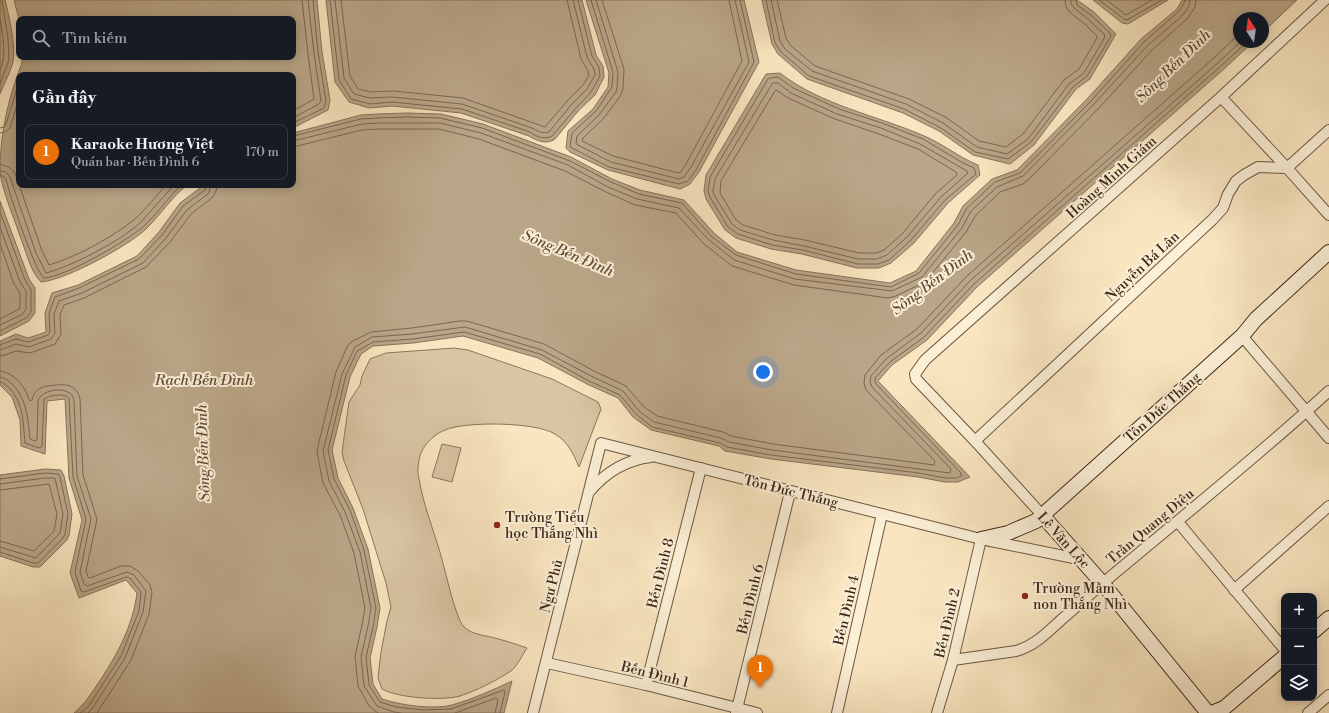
<!DOCTYPE html>
<html lang="vi">
<head>
<meta charset="utf-8">
<style>
	body { margin:0; font-family:"Libre Bodoni",serif; background:#20242c; color:#f1f3f6 }
	.controls { position:absolute; right:12px; bottom:12px; display:grid; overflow:hidden; border-radius:8px; box-shadow:0 2px 10px #0003 }
	.controls button { width:36px; height:36px; display:grid; place-items:center; padding:0; border:0; border-bottom:1px solid #363941; background:#171b24; color:#f1f3f6; font:20px sans-serif }
	.compass { position:absolute; left:1233px; top:12px; width:36px; height:36px; border-radius:50%; background:#171b24; box-shadow:0 2px 10px #0003; rotate:347deg }
	.you { position:absolute; left:763px; top:372px; width:14px; height:14px; margin:-10px; border:3px solid #fff; border-radius:50%; background:#1a73e8; box-shadow:0 0 0 6px #1a73e833 }
	.badge { display:grid; place-items:center; width:26px; height:26px; border-radius:50%; background:#c59692; color:#fff; font-size:13px; font-weight:700 }
	.pin { position:absolute; translate:-50% -33px; filter:drop-shadow(0 1px 2px #0008) }
	.pin::after { content:''; position:absolute; top:21px; width:14px; height:12px; background:inherit; clip-path:polygon(0 0,100% 0,50% 100%) }
	.list { margin:0; padding:0; list-style:none }
	h2 { display:flex; justify-content:space-between; align-items:center; height:52px; margin:0; padding:0 16px; font-size:17px }
	h2 small { font-size:13px; font-weight:400; color:#9ea1a6 }
	.list li { display:grid; grid-template-columns:26px 1fr auto; gap:12px; align-items:center; box-sizing:border-box; height:56px; margin:0 8px 8px; padding:0 8px; border:1px solid #363941; border-radius:8px }
	.list b { display:block; font-size:15px; white-space:nowrap }
	.list p { margin:0; font-size:13px; white-space:nowrap; color:#9ea1a6 }
	.list em { font-size:13px; font-style:normal; color:#9ea1a6 }
	.icon { flex:none; width:22px; height:22px; fill:none; stroke:currentColor; stroke-width:2; stroke-linecap:round; stroke-linejoin:round }
	.map { position:relative; flex:none; width:1329px; height:713px; overflow:hidden }
	.search { position:absolute; background:#171b24; box-shadow:0 2px 10px #0003; left:16px; top:16px; width:280px; height:44px; display:flex; align-items:center; gap:10px; box-sizing:border-box; padding:0 14px; border-radius:8px; color:#9ea1a6; font-size:15px }
	.panel { position:absolute; background:#171b24; box-shadow:0 2px 10px #0003; left:16px; top:72px; width:280px; height:116px; border-radius:8px }
	.map>svg:first-child { display:block }
	.green { fill:#d9c5a4; stroke:#8b765e }
	.water { fill:#b9a587; stroke:#87725b }
	.lines { fill:none; stroke-linecap:round; stroke-linejoin:round }
	.shore { stroke:#7b6650; stroke-width:1 }
	.street-casing { stroke:#6c5643; stroke-width:12 }
	.secondary-casing { stroke:#3d2619; stroke-width:16 }
	.street { stroke:#fbefd6; stroke-width:10 }
	.secondary { stroke:#fbefd6; stroke-width:14 }
	.poi-dot { fill:#8f2418; stroke:#fbefd6; stroke-width:1.5 }
	.labels { text-anchor:middle; stroke-width:4; stroke-linejoin:round; paint-order:stroke }
	.street-label { font-size:14px; fill:#3d2619; stroke:#fbefd6 }
	.poi-label { font-size:14px; fill:#3d2619; stroke:#fbefd6; text-anchor:start }
	.water-label { font-size:15px; font-style:italic; fill:#624c3a; stroke:#fbefd6 }
</style>
</head>
<body>
<div class="map">
<svg width="1329" height="713" viewBox="0 0 1329 713">
	<rect width="100%" height="100%" fill="#f9e6c0"/>
	<filter id="stains"><feTurbulence type="fractalNoise" baseFrequency=".005" numOctaves="4"/><feColorMatrix values="0 0 0 0 .2 0 0 0 0 .09 0 0 0 0 .02 0 0 0 .5 -.17"/></filter>
	<radialGradient id="worn" r=".72"><stop offset=".6" stop-color="#630" stop-opacity="0"/><stop offset="1" stop-color="#630" stop-opacity=".3"/></radialGradient>
	<g class="green">
		<path d="M 454,348 L 468,350 L 552,379 L 598,402 L 601,409 L 579,467 C 573,453 568,442 555,434 C 536,422 466,421 445,430 C 435,434 425,443 421,453 C 418,461 417,471 419,479 C 423,503 432,526 439,549 C 444,564 455,618 464,627 C 473,635 484,635 495,638 C 506,641 516,644 527,648 C 522,655 518,665 512,670 C 507,674 501,677 496,680 C 485,686 472,692 460,696 C 442,701 398,698 382,689 L 378,678 L 381,652 L 387,621 L 391,607 L 386,583 L 363,509 L 344,461 L 342,452 L 349,402 L 360,385 L 362,376 L 370,359 L 386,353 Z"/>
		<polygon points="442,444 461,448 452,482 432,477"/>
	</g>
	<g class="water">
		<path d="M 0,0 L 5,0 C 9,15 16,47 13,62 C 10,73 4,84 0,94 Z"/>
		<path d="M 14,0 L 317,0 L 322,52 L 330,100 L 328,110 L 293,128 L 293,75 L 19,75 L 19,185 L 187,185 C 172,197 161,214 147,228 C 130,245 66,280 41,282 C 30,271 26,251 20,236 C 13,215 3,193 0,172 C 0,134 8,98 22,63 L 22,57 L 293,57 L 293,19 L 19,19 Z"/>
		<path d="M 326,0 L 582,0 L 596,55 L 603,66 L 604,77 L 595,95 L 579,110 L 555,139 C 547,145 537,141 529,136 L 461,113 L 392,106 L 369,108 L 349,102 L 335,82 Z"/>
		<polygon points="586,0 744,0 759,62 699,172 690,184 680,189 608,170 570,152 566,148 568,131 593,109 608,87 609,73"/>
		<polygon points="762,0 1077,0 1094,12 1116,34 1090,79 1076,89 1034,145 1010,164 973,155 939,131 903,113 807,79 778,54 772,44"/>
		<polygon points="1093,0 1168,0 1128,24 1122,23"/>
		<path d="M 1182,0 L 1297,0 L 1263,32 L 1263,18 L 1239,18 L 1239,42 L 1253,42 L 1225,68 L 977,287 L 927,340 L 892,365 L 878,381 L 970,477 L 958,482 L 945,482 L 918,477 L 771,459 L 725,451 L 719,446 L 651,430 L 633,417 L 618,398 L 587,384 L 538,358 L 463,336 L 413,343 L 373,346 L 361,354 L 350,377 L 332,450 L 338,478 L 353,508 L 368,549 L 380,608 L 377,627 L 370,658 L 373,684 L 382,699 C 400,705 433,710 452,705 C 473,699 493,690 512,681 L 504,713 L 74,713 C 86,703 92,692 101,679 C 118,653 133,625 137,593 L 126,580 L 79,598 L 70,573 L 82,520 L 69,478 L 65,399 L 47,401 L 45,454 L 21,446 L 20,420 L 12,397 L 0,385 L 0,341 L 16,334 L 28,338 L 46,332 L 45,313 L 52,293 L 78,285 L 137,256 L 159,232 L 180,203 L 204,185 L 293,185 L 293,133 L 361,115 L 378,114 L 407,113 L 441,114 L 483,124 L 571,157 L 612,179 L 640,190 L 684,200 L 714,233 L 737,252 L 796,270 L 890,283 L 916,271 L 954,223 L 963,206 L 992,179 L 1017,170 L 1088,98 L 1141,39 L 1177,9 Z"/>
		<path d="M 780,73 C 821,105 875,115 922,135 C 942,143 958,157 978,165 L 980,175 L 948,203 L 914,243 L 891,263 L 879,268 L 857,268 L 802,254 L 771,249 L 736,238 L 725,230 L 706,199 L 704,191 L 706,175 L 766,74 Z"/>
		<polygon points="0,201 29,279 35,288 35,313 29,321 0,336"/>
		<polygon points="45,469 61,470 64,476 72,514 69,535 67,540 40,567 33,567 0,556 0,475"/>
	</g>
	<g class="lines">
		<g class="shore">
			<path d="M 330,0 L 339,80 L 351,99 L 370,104 L 392,102 L 462,109 L 530,132 C 537,137 544,140 552,136 L 576,108 L 591,92 L 600,76 L 599,67 L 592,56 L 578,0"/>
			<path d="M 335,0 L 344,78 L 354,94 L 370,98 L 392,97 L 462,104 L 532,128 C 538,131 542,134 549,132 L 572,104 L 587,89 L 595,75 L 594,69 L 587,57 L 573,0"/>
			<polyline points="341,0 350,76 358,89 371,92 393,91 463,98 545,127 568,100 583,85 589,75 588,71 581,59 567,0"/>
			<polyline points="591,0 613,72 612,87 596,111 572,133 570,147 609,167 679,184 688,181 696,170 754,62 740,0"/>
			<polyline points="596,0 618,72 617,88 616,92 599,115 577,136 576,144 611,162 679,179 684,177 691,167 749,62 735,0"/>
			<polyline points="602,0 624,69 623,89 621,95 604,118 583,138 582,141 613,156 678,173 681,172 686,164 742,61 729,0"/>
			<polyline points="766,0 775,43 781,52 809,76 904,109 941,128 975,152 1008,159 1031,142 1073,87 1087,76 1111,36 1110,33 1091,15 1077,5 1076,0"/>
			<polyline points="771,0 780,41 785,49 812,71 906,104 943,123 977,147 1007,154 1028,139 1069,84 1084,73 1105,37 1104,34 1088,19 1074,8 1071,4 1071,0"/>
			<path d="M 777,0 L 786,38 L 790,45 L 815,66 L 909,99 L 947,118 L 979,141 L 1006,147 L 1023,134 L 1064,80 L 1079,69 L 1097,38 L 1097,36 C 1093,32 1089,28 1085,24 C 1076,16 1065,13 1065,0"/>
			<polyline points="1099,0 1124,19 1127,20 1162,0"/>
			<polyline points="1107,0 1126,15 1152,0"/>
			<path d="M 0,19 C 3,36 7,54 0,70"/>
			<polygon points="778,77 793,88 839,109 882,123 923,139 963,163 974,168 976,174 945,200 911,240 889,260 878,264 858,264 803,250 772,245 738,234 728,227 710,197 708,191 710,177 768,79"/>
			<polygon points="773,83 778,83 791,93 837,114 881,128 920,144 967,171 968,173 941,197 907,237 887,255 877,259 858,259 804,246 773,240 740,230 732,224 714,195 713,191 715,179"/>
			<polyline points="0,84 9,60 8,39 2,0"/>
			<polygon points="776,90 788,98 835,119 879,134 918,149 956,172 957,175 936,193 903,233 884,250 876,253 859,253 805,240 775,235 743,225 736,220 720,193 721,181"/>
			<polyline points="293,111 314,99 308,54 302,0"/>
			<polyline points="293,118 319,104 321,101 314,53 308,0"/>
			<polyline points="293,123 324,108 326,101 318,52 313,0"/>
			<polyline points="0,128 4,127 6,124 19,82"/>
			<polyline points="0,133 5,132 10,128 19,98"/>
			<polyline points="293,136 361,119 378,118 407,117 440,118 482,128 570,161 611,182 639,194 682,203 711,236 736,255 796,274 891,287 919,273 958,225 967,208 995,182 1020,173 1091,101 1144,42 1179,11 1184,3 1185,0"/>
			<polyline points="293,141 362,124 378,123 440,123 481,133 568,165 608,187 637,199 679,208 708,239 734,260 795,279 892,291 922,277 962,228 971,211 997,187 1023,176 1094,104 1147,46 1183,15 1189,6 1190,0"/>
			<polyline points="293,147 362,130 379,129 439,129 479,139 565,171 606,192 635,205 676,213 704,244 732,266 794,285 888,298 896,296 925,282 966,232 976,215 1000,192 1023,184 1028,180 1099,108 1152,50 1188,18 1195,7 1196,0"/>
			<path d="M 0,164 L 9,167 L 15,173 L 42,251 L 49,265 C 76,257 113,237 135,219 C 146,209 156,196 166,185"/>
			<path d="M 0,171 L 6,172 L 10,177 L 36,253 L 46,273 C 72,266 121,241 141,222 C 152,210 163,197 174,185"/>
			<path d="M 0,176 L 3,176 L 6,179 C 9,193 35,272 44,278 C 65,277 127,241 144,226 C 157,214 168,198 181,185"/>
			<polyline points="0,212 25,280 31,290 31,312 26,318 0,331"/>
			<polyline points="0,227 20,282 26,291 26,309 23,314 0,325"/>
			<polyline points="0,244 14,284 20,293 20,307 19,309 0,319"/>
			<polyline points="0,345 16,339 28,342 48,335 50,331 49,313 55,297 79,288 139,259 162,235 183,206 205,190 206,185"/>
			<polyline points="0,350 16,344 29,347 51,339 55,333 54,314 59,301 82,293 143,263 166,238 187,210 209,193 211,185"/>
			<polyline points="0,356 5,355 16,351 30,353 55,344 61,334 60,315 64,305 84,298 146,267 170,242 191,214 213,197 216,191 217,185"/>
			<path d="M 0,371 C 10,372 20,381 25,390 C 27,393 28,398 30,401 L 32,400 C 35,387 45,386 56,385 C 68,384 77,386 80,399 L 83,475 L 97,519 L 86,571 L 88,577 L 90,578 L 121,566 L 130,566 L 138,571 L 150,585 L 152,592 L 149,614 L 131,660 L 97,713"/>
			<path d="M 0,377 C 6,378 9,381 13,385 C 27,400 28,420 30,439 L 35,441 L 37,440 L 38,401 C 42,388 71,385 74,400 L 77,476 L 91,519 L 80,572 L 84,584 L 87,586 L 127,572 L 134,575 L 146,591 L 143,612 L 125,658 L 92,709 L 88,713"/>
			<path d="M 0,382 C 5,383 7,386 10,389 C 24,404 23,424 25,443 L 39,448 L 42,446 L 44,399 C 50,395 64,393 69,398 L 73,477 L 86,519 L 75,572 L 81,591 L 84,592 L 126,577 L 130,578 L 141,592 L 139,611 L 121,656 L 88,707 L 80,713"/>
			<polyline points="0,479 45,473 58,474 60,477 68,514 65,534 63,538 38,563 33,563 0,552"/>
			<polyline points="0,484 45,478 55,478 63,514 60,533 36,558 0,547"/>
			<polyline points="0,490 49,484 57,514 54,531 34,551 0,541"/>
			<polyline points="378,713 369,706 358,686 355,656 362,625 365,608 354,553 340,515 323,483 317,452 318,446 336,372 347,347 351,342 371,332 412,328 460,321 467,321 544,344 594,371 626,386 643,406 657,416 723,432 731,436 773,444 934,465 935,461 866,390 864,383 865,375 881,355 917,329 967,276 1215,57 1239,34"/>
			<polyline points="401,713 394,712 377,706 364,686 361,657 368,626 371,608 360,552 345,512 329,481 323,451 342,374 355,347 372,337 412,334 465,327 542,350 591,376 623,391 639,411 654,422 721,438 729,442 772,450 950,473 951,469 872,387 870,382 871,376 886,359 921,333 971,280 1219,62 1240,42"/>
			<polyline points="455,713 496,698 498,700 495,713"/>
			<polyline points="500,713 505,692 504,690 451,709 423,710 396,707 380,702 369,685 366,657 373,627 376,608 364,550 350,510 334,479 328,450 346,375 357,351 373,342 413,339 464,332 540,354 589,381 620,395 636,414 652,427 720,443 727,447 771,455 919,473 945,478 957,478 961,476 961,473 876,384 875,381 875,378 890,362 924,337 974,284 1222,65 1247,42"/>
		</g>
		<g class="street-casing">
			<g id="street">
				<polyline points="1221,97 1287,168 1329,215"/>
				<polyline points="1242,336 1329,438"/>
				<polyline points="975,441 1212,220 1223,208 1228,194 1236,181 1244,175 1258,167 1287,168 1329,130"/>
				<path d="M 590,491 C 606,472 625,460 651,457"/>
				<polyline points="1042,515 975,441 916,379 915,374 925,360 1221,97 1325,0"/>
				<polyline points="1178,522 1284,649"/>
				<polyline points="1234,590 1329,506"/>
				<path d="M 953,660 L 1016,651 C 1034,646 1047,633 1061,620 C 1075,608 1088,596 1102,584 C 1178,520 1256,458 1329,391"/>
				<polyline points="547,663 646,685 757,713"/>
				<polyline points="646,685 701,468"/>
				<polyline points="533,713 601,443 981,539 1083,560"/>
				<polyline points="736,713 790,492"/>
				<polyline points="837,713 882,514"/>
				<polyline points="937,713 953,660 981,539"/>
				<polyline points="1308,713 1329,695"/>
			</g>
		</g>
		<g class="secondary-casing">
			<g id="secondary">
				<polyline points="1042,515 1103,584 1208,713"/>
				<polyline points="981,539 1008,533 1036,521 1242,336 1256,319 1329,252"/>
				<polyline points="1314,631 1329,618"/>
				<polyline points="1212,713 1224,708 1284,657"/>
			</g>
		</g>
		<use href="#street" class="street"/>
		<use href="#secondary" class="secondary"/>
	</g>
	<g class="poi-dot">
		<circle cx="497" cy="525" r="4"/>
		<circle cx="1025" cy="596" r="4"/>
	</g>
	<g class="labels">
		<g class="street-label">
			<text transform="translate(1111 177) rotate(-42)" y="5">Hoàng Minh Giám</text>
			<text transform="translate(1142 266) rotate(-43)" y="5">Nguyễn Bá Lân</text>
			<text transform="translate(1162 407) rotate(-42)" y="5">Tôn Đức Thắng</text>
			<text transform="translate(791 491) rotate(14)" y="5">Tôn Đức Thắng</text>
			<text transform="translate(1150 526) rotate(-40)" y="5">Trần Quang Diệu</text>
			<text transform="translate(1064 540) rotate(48)" y="5">Lê Văn Lộc</text>
			<text transform="translate(660 573) rotate(-76)" y="5">Bến Đình 8</text>
			<text transform="translate(551 586) rotate(-76)" y="5">Ngư Phủ</text>
			<text transform="translate(750 599) rotate(-76)" y="5">Bến Đình 6</text>
			<text transform="translate(846 610) rotate(-77)" y="5">Bến Đình 4</text>
			<text transform="translate(947 623) rotate(-77)" y="5">Bến Đình 2</text>
			<text transform="translate(655 674) rotate(14)" y="5">Bến Đình 1</text>
		</g>
		<g class="poi-label">
			<text x="505" y="522">Trường Tiểu<tspan x="505" dy="16">học Thắng Nhì</tspan></text>
			<text x="1033" y="593">Trường Mầm<tspan x="1033" dy="16">non Thắng Nhì</tspan></text>
		</g>
		<g class="water-label">
			<text transform="translate(1173 66) rotate(-44)" y="5">Sông Bến Đình</text>
			<text transform="translate(568 253) rotate(23)" y="5">Sông Bến Đình</text>
			<text transform="translate(932 282) rotate(-37)" y="5">Sông Bến Đình</text>
			<text x="204" y="385">Rạch Bến Đình</text>
			<text transform="translate(203 453) rotate(-92)" y="5">Sông Bến Đình</text>
		</g>
	</g>
	<rect width="100%" height="100%" filter="url(#stains)"/>
	<rect width="100%" height="100%" fill="url(#worn)"/>
</svg>
<div class="controls">
<button>+</button>
<button>−</button>
<button><svg class="icon" aria-label="layers" viewBox="0 0 24 24"><path d="M12 4l9 5-9 5-9-5zM3 14l9 5 9-5"/></svg></button>
</div>
<svg class="compass" viewBox="-18 -18 36 36"><path d="M0-13l5 13h-10z" fill="#e53935"/><path d="M0 13l5-13h-10z" fill="#9ea1a6"/></svg>
<div class="you"></div>
<div class="pin badge" style="left:760px;top:688px;background:#e8710a">1</div>
<div class="search"><svg class="icon" aria-label="search" viewBox="0 0 24 24"><circle cx="10" cy="10" r="6"/><path d="M15 15l6 6"/></svg>Tìm kiếm</div>
<section class="panel">
<h2>Gần đây<small></small></h2>
<ul class="list">
<li><span class="badge" style="background:#e8710a">1</span><div><b>Karaoke Hương Việt</b><p>Quán bar · Bến Đình 6</p></div><em>170 m</em></li>
</ul>
</section>
</div>
</body>
</html>
